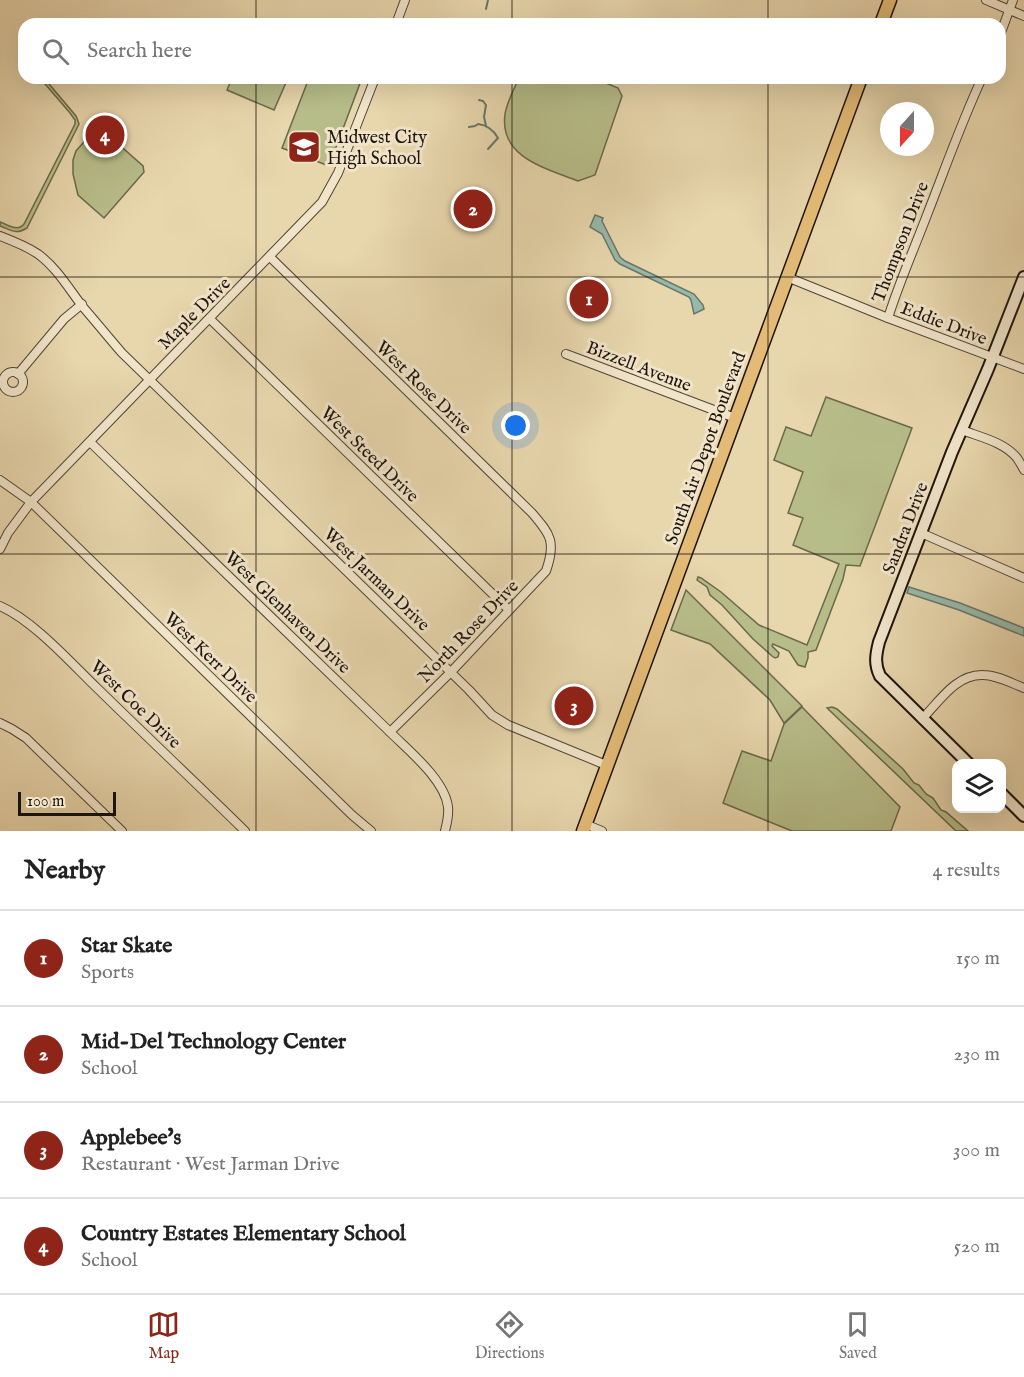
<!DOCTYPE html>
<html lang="en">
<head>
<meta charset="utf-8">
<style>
	body { margin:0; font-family:"IM FELL English",serif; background:#f2f2f2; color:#222 }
	.controls { position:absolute; right:18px; bottom:18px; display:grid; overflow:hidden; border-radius:12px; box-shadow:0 6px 24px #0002 }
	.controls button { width:54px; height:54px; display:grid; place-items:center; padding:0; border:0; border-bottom:2px solid #e0e0e0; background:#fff; color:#222; font:30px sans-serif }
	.compass { position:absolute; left:880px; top:102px; width:54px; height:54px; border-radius:50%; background:#fff; box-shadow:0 6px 24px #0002; rotate:201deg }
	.scale { position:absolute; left:18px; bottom:15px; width:98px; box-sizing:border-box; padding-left:6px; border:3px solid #1e150d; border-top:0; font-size:16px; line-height:21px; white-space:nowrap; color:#1e150d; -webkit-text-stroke:4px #f0e4c9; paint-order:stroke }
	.you { position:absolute; left:516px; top:426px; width:21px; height:21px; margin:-15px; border:4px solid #fff; border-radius:50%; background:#1a73e8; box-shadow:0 0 0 9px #1a73e833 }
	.badge { display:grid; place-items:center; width:39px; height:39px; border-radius:50%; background:#8f2418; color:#fff; font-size:20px; font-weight:700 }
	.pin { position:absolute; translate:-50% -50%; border:3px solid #fff; box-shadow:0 2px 6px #0006 }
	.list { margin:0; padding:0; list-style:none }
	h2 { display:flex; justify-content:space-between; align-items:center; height:78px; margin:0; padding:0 24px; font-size:26px }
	h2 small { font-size:20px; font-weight:400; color:#767676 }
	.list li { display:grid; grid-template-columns:39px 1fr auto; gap:18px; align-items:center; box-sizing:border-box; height:96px; padding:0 24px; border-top:2px solid #e0e0e0 }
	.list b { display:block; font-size:22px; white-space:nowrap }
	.list p { margin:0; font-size:20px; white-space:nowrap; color:#767676 }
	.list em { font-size:20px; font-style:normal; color:#767676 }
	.icon { flex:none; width:33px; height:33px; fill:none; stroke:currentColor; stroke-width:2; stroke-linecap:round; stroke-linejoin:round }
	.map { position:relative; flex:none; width:1024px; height:831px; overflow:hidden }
	.search { position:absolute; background:#fff; box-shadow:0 6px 24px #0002; left:18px; right:18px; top:18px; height:66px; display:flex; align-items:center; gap:15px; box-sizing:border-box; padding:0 21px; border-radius:18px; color:#767676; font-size:22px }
	.sheet { height:462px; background:#fff }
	nav { display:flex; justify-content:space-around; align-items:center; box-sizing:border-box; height:84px; border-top:2px solid #e0e0e0; background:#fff; font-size:16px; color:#767676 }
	nav a { display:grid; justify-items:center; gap:3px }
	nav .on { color:#8f2418 }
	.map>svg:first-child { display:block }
	.green { fill:#b7bd89; stroke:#6a694b; stroke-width:1.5 }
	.water { fill:#97b9a9; stroke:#67776b; stroke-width:1.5 }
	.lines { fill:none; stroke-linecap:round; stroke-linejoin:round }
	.stream { stroke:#67776b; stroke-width:2 }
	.street-casing { stroke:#504535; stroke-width:10 }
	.secondary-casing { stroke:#1e150d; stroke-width:14 }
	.primary-casing { stroke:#1e150d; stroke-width:15 }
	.street { stroke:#f0e4c9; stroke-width:8 }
	.secondary { stroke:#f0e4c9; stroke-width:10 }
	.primary { stroke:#e4bb76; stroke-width:12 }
	.grid { fill:none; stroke:#1e150d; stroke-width:1.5; stroke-opacity:0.55 }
	.labels { text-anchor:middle; stroke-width:6; stroke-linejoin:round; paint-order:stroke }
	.poi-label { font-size:18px; fill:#1e150d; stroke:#f0e4c9; text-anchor:start }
	.street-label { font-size:18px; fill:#1e150d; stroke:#f0e4c9 }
</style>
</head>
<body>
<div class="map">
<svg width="1024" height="831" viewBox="0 0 1024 831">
	<rect width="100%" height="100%" fill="#e8d6ac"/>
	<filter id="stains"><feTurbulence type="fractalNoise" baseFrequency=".00333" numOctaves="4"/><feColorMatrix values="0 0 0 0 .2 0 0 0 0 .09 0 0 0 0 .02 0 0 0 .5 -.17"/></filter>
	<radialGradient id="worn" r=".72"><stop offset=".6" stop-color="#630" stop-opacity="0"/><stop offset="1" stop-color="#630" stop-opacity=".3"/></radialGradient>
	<g class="green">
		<path d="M 40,78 L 44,78 L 76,116 L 79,124 L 27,228 C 16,235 11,230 0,226 L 0,222 C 8,225 18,232 24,224 L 75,124 L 75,120 L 70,113 Z"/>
		<polygon points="232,78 288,78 274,110 227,90"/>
		<polygon points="309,78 362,78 329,166 282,148"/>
		<path d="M 519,78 L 594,78 L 618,88 L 622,96 L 595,175 L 578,181 C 546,168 499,158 505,114 C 507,102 514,89 519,78 Z"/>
		<polygon points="98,126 143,166 144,172 104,218 78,195 73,174 73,160 76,151"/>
		<polygon points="826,397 912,428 860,566 846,565 843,579 816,650 808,652 808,658 805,667 798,665 789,651 773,644 772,646 779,653 778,657 775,658 772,656 753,639 722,605 710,595 707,587 697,580 698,577 701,578 721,592 759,625 807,645 839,564 793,545 803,518 788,513 803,472 774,460 786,427 811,436"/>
		<polygon points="686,590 802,706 784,723 770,700 710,644 671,630"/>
		<polygon points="802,707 900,807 891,831 792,831 723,803 742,751 771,761 784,724"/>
		<polygon points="832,707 837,709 903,769 914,783 919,785 926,794 933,798 941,810 946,812 968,831 956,831 827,708"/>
	</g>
	<g class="water">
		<polygon points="595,215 603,218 602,221 620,257 625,261 694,294 703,305 704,309 694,314 691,300 689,297 620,264 615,260 602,234 590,227"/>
		<polygon points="909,587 960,603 1024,628 1024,636 959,610 907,593"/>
	</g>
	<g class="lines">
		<g class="stream">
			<polyline points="486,9 488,0"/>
			<polyline points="479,100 483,101 486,105 484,117 486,126"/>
			<path d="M 469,127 L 475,126 L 478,124 C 487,125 494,131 498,138 L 488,149"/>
		</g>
		<g class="street-casing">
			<g id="street">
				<polyline points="986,0 1024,16"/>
				<polyline points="396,24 405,0"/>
				<polyline points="1000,35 1013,0"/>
				<path d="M 0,236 C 13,241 26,246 38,254 C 57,268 69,289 83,307 C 96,322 109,338 122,353 L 469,690 L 492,715 L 508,725 L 606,765"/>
				<path d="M 270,257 L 532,513 C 551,535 556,542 546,571 L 451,672 L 390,732"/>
				<polyline points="787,277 888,318 1024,369"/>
				<path d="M 888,318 C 899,283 914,249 927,215 C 945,169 961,123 982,78"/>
				<polyline points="210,319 509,610"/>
				<polyline points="566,354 735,418"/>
				<circle cx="13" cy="382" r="10"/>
				<polyline points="18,374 64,319 82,304"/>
				<path d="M 962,430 C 980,437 1004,442 1017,458 C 1019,461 1022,466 1024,470"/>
				<path d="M 90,442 L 390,732 C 409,751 445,780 448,807 C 449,815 447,823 445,831"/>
				<polyline points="0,480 31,502 352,815 371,831"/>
				<polyline points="921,533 1024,578"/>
				<polyline points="0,549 8,533 31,502 322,202 338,173 375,78"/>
				<path d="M 0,606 C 34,621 70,662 97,688 C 146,736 196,783 245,831"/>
				<path d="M 922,719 C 939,702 956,674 983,675 C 997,675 1011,683 1024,688"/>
				<polyline points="0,723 12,729 26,738 122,831"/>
				<polyline points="585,824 602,831"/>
			</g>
		</g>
		<g class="secondary-casing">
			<g id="secondary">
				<path d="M 969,764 L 880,676 C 874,664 876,654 879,642 L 952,452 L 988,369 L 1024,277"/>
				<polyline points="1002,794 1024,816"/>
			</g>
		</g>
		<g class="primary-casing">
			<g id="primary">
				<polyline points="881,24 890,0"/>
				<polyline points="583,831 861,78"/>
			</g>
		</g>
		<use href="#street" class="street"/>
		<use href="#secondary" class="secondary"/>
		<use href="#primary" class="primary"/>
	</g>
	<path class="grid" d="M 256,0 L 256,24M 512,0 L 512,24M 768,0 L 768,24M 256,78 L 256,831M 512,78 L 512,831M 768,78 L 768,831M 0,277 L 1024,277M 0,554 L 1024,554"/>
	<defs>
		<g id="school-square" transform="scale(1.725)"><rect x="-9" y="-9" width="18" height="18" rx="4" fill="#8f2418" stroke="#f0e4c9"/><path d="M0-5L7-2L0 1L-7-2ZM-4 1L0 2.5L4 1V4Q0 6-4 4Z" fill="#fff"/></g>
	</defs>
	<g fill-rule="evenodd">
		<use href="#school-square" x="304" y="147"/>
	</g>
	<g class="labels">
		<g class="poi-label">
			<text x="327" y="143">Midwest City<tspan x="327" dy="21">High School</tspan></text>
		</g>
		<g class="street-label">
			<text transform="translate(900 242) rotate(-69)" y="6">Thompson Drive</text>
			<text transform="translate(194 313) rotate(-45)" y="6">Maple Drive</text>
			<text transform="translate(944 323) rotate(21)" y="6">Eddie Drive</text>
			<text transform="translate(639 366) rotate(21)" y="6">Bizzell Avenue</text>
			<text transform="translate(424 387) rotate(44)" y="6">West Rose Drive</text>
			<text transform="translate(705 448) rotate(-70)" y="6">South Air Depot Boulevard</text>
			<text transform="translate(370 454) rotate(44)" y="6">West Steed Drive</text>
			<text transform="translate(905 528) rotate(-69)" y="6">Sandra Drive</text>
			<text transform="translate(377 579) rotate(44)" y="6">West Jarman Drive</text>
			<text transform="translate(288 612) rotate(44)" y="6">West Glenhaven Drive</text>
			<text transform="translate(468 631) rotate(-46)" y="6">North Rose Drive</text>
			<text transform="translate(211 657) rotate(44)" y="6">West Kerr Drive</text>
			<text transform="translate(136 704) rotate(44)" y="6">West Coe Drive</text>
		</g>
	</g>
	<rect width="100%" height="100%" filter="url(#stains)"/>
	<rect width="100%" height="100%" fill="url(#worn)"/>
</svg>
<div class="controls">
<button><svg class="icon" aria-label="layers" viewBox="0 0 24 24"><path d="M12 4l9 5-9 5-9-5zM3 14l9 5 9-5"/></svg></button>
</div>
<svg class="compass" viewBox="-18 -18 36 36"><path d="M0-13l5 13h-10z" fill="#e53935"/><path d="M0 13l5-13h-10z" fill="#767676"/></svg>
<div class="scale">100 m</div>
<div class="you"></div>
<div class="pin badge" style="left:589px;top:299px">1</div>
<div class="pin badge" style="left:473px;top:209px">2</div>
<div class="pin badge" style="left:574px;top:706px">3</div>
<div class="pin badge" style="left:105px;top:135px">4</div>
<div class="search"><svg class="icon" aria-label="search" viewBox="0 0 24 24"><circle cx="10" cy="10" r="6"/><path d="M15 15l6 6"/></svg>Search here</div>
</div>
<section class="sheet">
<h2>Nearby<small>4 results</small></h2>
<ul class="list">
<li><span class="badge">1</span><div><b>Star Skate</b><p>Sports</p></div><em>150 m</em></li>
<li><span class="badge">2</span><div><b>Mid-Del Technology Center</b><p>School</p></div><em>230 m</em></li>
<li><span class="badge">3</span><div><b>Applebee's</b><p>Restaurant · West Jarman Drive</p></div><em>300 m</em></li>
<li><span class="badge">4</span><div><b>Country Estates Elementary School</b><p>School</p></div><em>520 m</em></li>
</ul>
</section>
<nav>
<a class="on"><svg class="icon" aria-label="map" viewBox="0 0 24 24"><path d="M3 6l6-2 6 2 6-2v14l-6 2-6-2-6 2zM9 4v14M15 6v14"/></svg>Map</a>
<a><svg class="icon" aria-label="directions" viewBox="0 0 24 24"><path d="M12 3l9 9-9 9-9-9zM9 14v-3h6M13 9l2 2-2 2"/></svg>Directions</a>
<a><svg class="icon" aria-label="saved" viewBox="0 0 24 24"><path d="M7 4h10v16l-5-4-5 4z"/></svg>Saved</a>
</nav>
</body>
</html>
